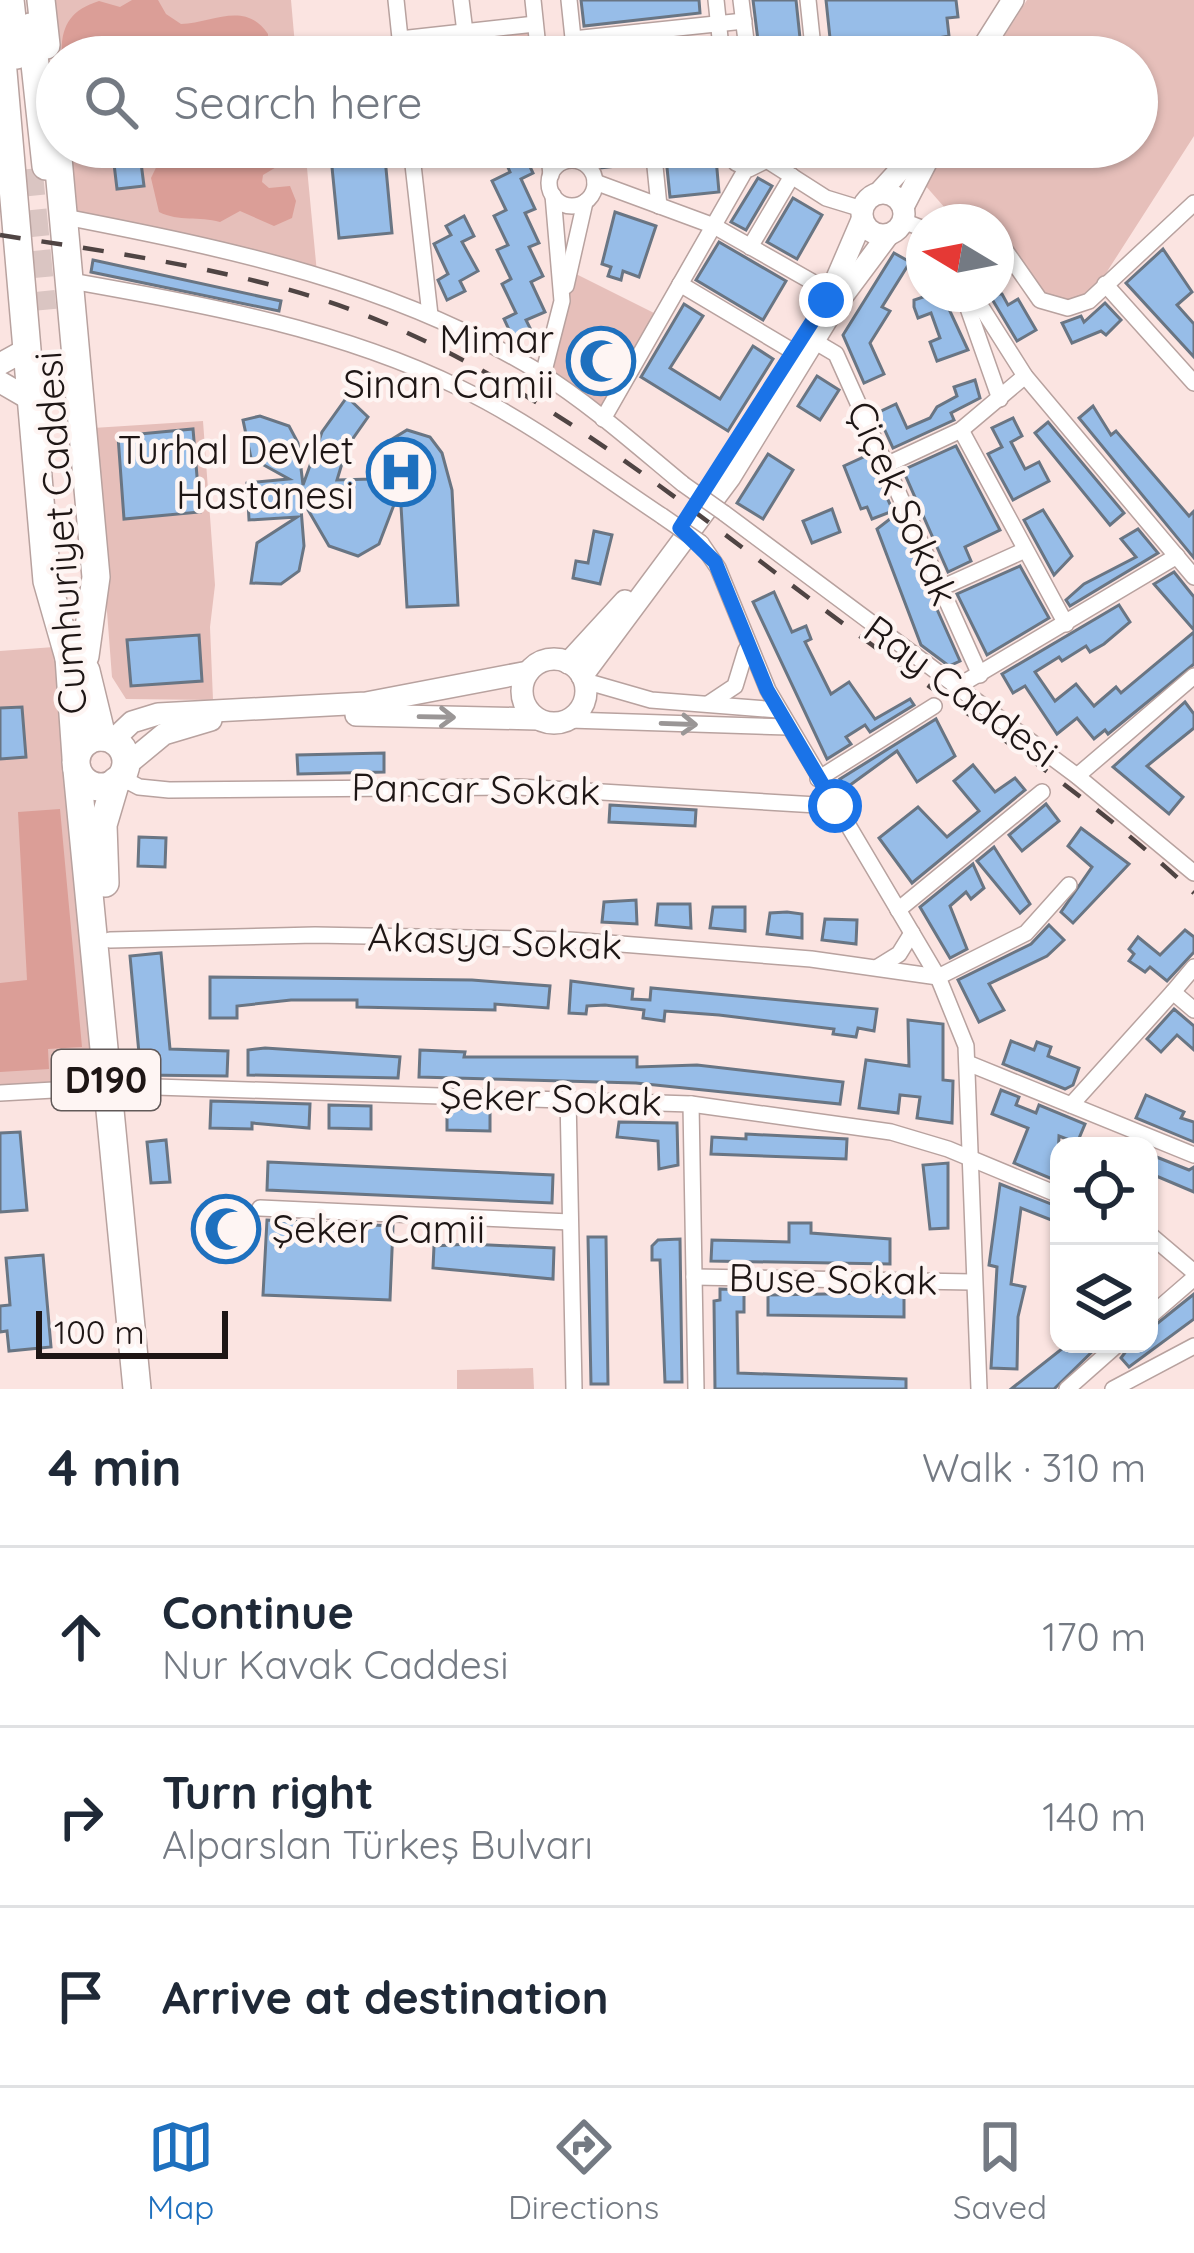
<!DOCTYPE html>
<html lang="en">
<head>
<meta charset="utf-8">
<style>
	body { margin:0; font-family:Quicksand,sans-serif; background:#f2f2f3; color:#1f2937 }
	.controls { position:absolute; right:36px; bottom:36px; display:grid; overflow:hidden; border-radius:24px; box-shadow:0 3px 9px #0004 }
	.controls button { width:108px; height:108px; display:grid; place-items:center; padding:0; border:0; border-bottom:3px solid #e0e1e3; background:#fff; color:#1f2937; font:60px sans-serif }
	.compass { position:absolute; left:906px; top:204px; width:108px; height:108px; border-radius:50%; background:#fff; box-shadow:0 3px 9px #0004; rotate:280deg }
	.scale { position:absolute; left:36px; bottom:30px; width:192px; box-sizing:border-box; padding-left:12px; border:6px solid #1e1615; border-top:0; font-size:33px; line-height:42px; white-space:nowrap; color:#1e1615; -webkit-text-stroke:9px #fef5f3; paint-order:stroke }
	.stop { position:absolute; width:36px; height:36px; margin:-27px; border:9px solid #1a73e8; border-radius:50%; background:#fff }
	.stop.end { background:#1a73e8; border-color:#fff; box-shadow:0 3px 12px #0008 }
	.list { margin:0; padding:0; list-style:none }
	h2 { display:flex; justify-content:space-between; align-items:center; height:156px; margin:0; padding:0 48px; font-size:51px }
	h2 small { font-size:39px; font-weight:400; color:#747a83 }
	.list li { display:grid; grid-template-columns:78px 1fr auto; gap:36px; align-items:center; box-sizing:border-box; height:180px; padding:0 48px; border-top:3px solid #e0e1e3 }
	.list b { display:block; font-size:45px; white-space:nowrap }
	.list p { margin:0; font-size:39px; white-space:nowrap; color:#747a83 }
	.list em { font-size:39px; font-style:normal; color:#747a83 }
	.icon { flex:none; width:66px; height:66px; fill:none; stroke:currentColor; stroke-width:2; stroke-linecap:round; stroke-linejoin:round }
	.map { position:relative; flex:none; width:1194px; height:1389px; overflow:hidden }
	.search { position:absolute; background:#fff; box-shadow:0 3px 9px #0004; left:36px; right:36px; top:36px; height:132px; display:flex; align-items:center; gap:30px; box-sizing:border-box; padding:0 42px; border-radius:66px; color:#747a83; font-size:45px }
	.sheet { height:696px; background:#fff }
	nav { display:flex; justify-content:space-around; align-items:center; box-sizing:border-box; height:168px; border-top:3px solid #e0e1e3; background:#fff; font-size:33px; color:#747a83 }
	nav a { display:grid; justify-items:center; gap:6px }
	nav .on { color:#1e70be }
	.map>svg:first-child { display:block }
	.green { fill:#e6bfba }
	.forest { fill:#db9e97 }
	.building { fill:#97bde8; stroke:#697583; stroke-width:3 }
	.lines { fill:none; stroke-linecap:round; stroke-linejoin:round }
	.highway-tunnel { stroke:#dac5c2; stroke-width:27; stroke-dasharray:27 14; stroke-linecap:butt }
	.street-casing { stroke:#b8a29f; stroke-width:18 }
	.secondary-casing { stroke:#b8a29f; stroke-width:24 }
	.highway-casing { stroke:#b8a29f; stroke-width:30 }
	.street { stroke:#fff; stroke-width:15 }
	.secondary { stroke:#fff; stroke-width:21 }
	.highway { stroke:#fff; stroke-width:27 }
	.rail { stroke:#4f4443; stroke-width:4.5; stroke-dasharray:21 21; stroke-linecap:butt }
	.street-bridge-casing { stroke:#b8a29f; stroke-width:18; stroke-linecap:butt }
	.street-bridge { stroke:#fff; stroke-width:15 }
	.oneway { stroke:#9a9696 }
	.route { stroke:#1a73e8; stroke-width:15 }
	.labels { text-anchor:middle; stroke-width:9; stroke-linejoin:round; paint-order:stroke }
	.shield { fill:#fef5f3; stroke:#615958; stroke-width:3 }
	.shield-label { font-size:36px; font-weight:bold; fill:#1e1615 }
	.poi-label { font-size:39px; fill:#1e1615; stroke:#fef5f3; text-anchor:end }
	.street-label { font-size:39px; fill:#1e1615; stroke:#fef5f3 }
</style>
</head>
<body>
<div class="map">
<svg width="1194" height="1389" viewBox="0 0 1194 1389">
	<rect width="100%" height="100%" fill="#fbe4e1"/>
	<g class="green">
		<polygon points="51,0 291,0 296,57 57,58"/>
		<polygon points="1027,0 1194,0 1194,136 1101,281 1072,304 1043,296 996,230 996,222 952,216 917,176 934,147 1137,147 1137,57 991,57"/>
		<polygon points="535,24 539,57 402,57 400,39"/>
		<polygon points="67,147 305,147 317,273 74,219"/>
		<polygon points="570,271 662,317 603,419 543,375"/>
		<polygon points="203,421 215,585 210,627 213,700 126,699 112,677 93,428"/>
		<polygon points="54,647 60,661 97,1087 0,1093 0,651"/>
		<polygon points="533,1368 534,1389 457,1389 457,1370"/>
	</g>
	<g class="forest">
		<path d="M 132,0 L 158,0 L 166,14 L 181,24 C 213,23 245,0 268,34 L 268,57 L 62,57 C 60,27 70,10 99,1 L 120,7 Z"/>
		<path d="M 166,147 L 292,147 L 288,160 L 263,175 L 262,182 L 269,188 L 290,186 L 296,201 L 292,218 L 274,226 L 240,211 L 220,222 C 199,216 179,222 159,212 L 151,178 Z"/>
		<polygon points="60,809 82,1047 48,1049 49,1069 0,1072 0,983 27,980 18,812"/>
	</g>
	<g class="building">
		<polygon points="581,0 699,0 700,13 584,26"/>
		<polygon points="753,0 796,0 802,57 760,57"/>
		<polygon points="826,0 956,0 958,17 947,18 949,36 938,38 940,55 832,57"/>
		<polygon points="112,147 139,147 144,186 117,189"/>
		<polygon points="330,147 384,147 392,233 339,238"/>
		<polygon points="596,147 641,147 643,163 599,168"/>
		<polygon points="689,147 715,147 719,192 670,197 666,158 690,155"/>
		<polygon points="524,154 533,173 521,179 535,209 525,213 539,243 529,247 543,276 531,282 545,312 526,320 531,330 513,338 504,319 516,313 502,284 511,279 497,250 508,245 494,216 506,210 492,181 510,172 506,163"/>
		<polygon points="758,178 772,186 746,230 731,222"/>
		<polygon points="793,198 822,215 797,259 767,242"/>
		<polygon points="615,212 656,226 639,277 623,271 621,280 608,276 611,267 602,264"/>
		<polygon points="464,216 474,236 462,242 478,271 460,281 465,291 447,300 438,280 448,274 434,244 451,235 446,226"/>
		<polygon points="719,242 786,281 763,320 696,280"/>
		<polygon points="1163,249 1192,292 1177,305 1194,324 1194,357 1126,283"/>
		<polygon points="894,253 910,262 882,307 890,311 870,343 884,374 864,383 843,335"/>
		<polygon points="93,260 281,301 279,311 91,272"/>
		<polygon points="932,294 942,294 968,350 937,361 930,342 940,338 931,313 918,318 914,307 914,300"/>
		<polygon points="989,294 1002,294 1008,305 1018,299 1036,330 1017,341"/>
		<polygon points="1105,303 1121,320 1106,335 1101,331 1072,343 1062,323 1081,316 1084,322"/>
		<polygon points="684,304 703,316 670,368 720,399 753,346 773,359 728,431 641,377"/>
		<polygon points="594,343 611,350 616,361 613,373 590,379 580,373 572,349"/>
		<polygon points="817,376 839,390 820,420 798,406"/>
		<polygon points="975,380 980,398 951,413 954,420 893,448 877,413 896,404 907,428 930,418 937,407 957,396 954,387"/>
		<polygon points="347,397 368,417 347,447 337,480 372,479 384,444 407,430 430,437 442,453 452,490 458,605 407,607 400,489 379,544 358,556 329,546 300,496 304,546 299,571 281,584 251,583 257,543 297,517 249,520 247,483 289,479 251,458 243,420 260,416 289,426 298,443 303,485 322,432"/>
		<polygon points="1093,406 1111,435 1116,431 1189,516 1194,511 1194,558 1079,418"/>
		<polygon points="1013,418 1022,436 1011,442 1025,469 1039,462 1049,481 1013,500 988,454 1002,447 992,428"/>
		<polygon points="1048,422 1124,513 1110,525 1035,433"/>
		<polygon points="193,429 200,512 124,519 118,436"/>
		<polygon points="956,446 1000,530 965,547 971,561 948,572 903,470"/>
		<polygon points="768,454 793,470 763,519 737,503"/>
		<polygon points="868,455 893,511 872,519 867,507 861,509 844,466"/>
		<polygon points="832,509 840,532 812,543 803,521"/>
		<polygon points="1043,510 1072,556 1054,575 1024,520"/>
		<polygon points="895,515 960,661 949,666 921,645 877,529"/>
		<polygon points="1138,529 1158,553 1070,606 1066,600 1084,584 1136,557 1121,539"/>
		<polygon points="594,531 612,535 600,584 573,578 576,561 588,563"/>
		<polygon points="1020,566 1049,618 987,655 957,594"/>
		<polygon points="1174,572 1194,597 1194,630 1154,584"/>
		<polygon points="774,592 792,632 806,626 811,639 805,642 831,694 849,682 875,719 910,699 914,705 870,732 865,725 846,737 851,744 827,759 753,602"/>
		<polygon points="1119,605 1130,622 1104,644 1090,652 1086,646 1062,661 1059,657 1035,672 1055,701 1076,684 1094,706 1116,687 1121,693 1194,632 1194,664 1108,734 1105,730 1094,739 1077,718 1057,734 1025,686 1013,693 1002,674"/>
		<polygon points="199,635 202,681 131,686 127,640"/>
		<polygon points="1185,702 1194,714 1194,728 1147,766 1183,797 1169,814 1113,767"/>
		<polygon points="22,707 26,757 0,759 0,708"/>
		<polygon points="936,719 955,756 917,782 897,751 846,788 840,779"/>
		<polygon points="384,753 384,772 298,774 297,755"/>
		<polygon points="973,765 995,792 1015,778 1025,790 912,883 879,838 918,807 947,837 979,811 954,781"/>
		<polygon points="1046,804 1059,821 1022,851 1009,835"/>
		<polygon points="610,805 696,810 695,826 609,822"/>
		<polygon points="1081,828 1129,864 1073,923 1061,912 1092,867 1068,846"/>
		<polygon points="139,837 166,838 165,867 138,866"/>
		<polygon points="994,847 1030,904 1020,913 977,861"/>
		<polygon points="973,864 984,888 971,899 966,892 950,906 967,949 950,958 920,907"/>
		<polygon points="636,900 637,924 602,922 604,902"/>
		<polygon points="658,904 690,904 691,928 656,925"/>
		<polygon points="713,907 745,907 745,931 710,928"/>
		<polygon points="787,912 802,914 802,938 767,934 770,913"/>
		<polygon points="825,919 857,920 856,944 822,940"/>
		<polygon points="1049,925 1064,940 1047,956 989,984 1004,1010 979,1022 958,980 1031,944"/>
		<polygon points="1185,930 1194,937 1194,952 1167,981 1150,967 1145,972 1129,961 1134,954 1129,949 1138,937 1160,955"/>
		<polygon points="161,953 170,1049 228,1051 227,1076 141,1075 130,956"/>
		<polygon points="210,977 472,980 550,986 548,1008 495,1004 495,1010 357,1007 357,1000 291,1000 237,1006 237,1018 210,1018"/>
		<polygon points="571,981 633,989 632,999 650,1000 651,988 877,1009 874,1031 858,1028 856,1037 833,1034 834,1029 719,1015 665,1011 664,1021 643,1018 644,1010 605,1005 587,1006 586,1014 569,1013"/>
		<polygon points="1174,1009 1194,1026 1194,1050 1177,1035 1161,1052 1147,1039"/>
		<polygon points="908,1020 943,1024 943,1080 953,1081 952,1123 917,1118 920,1097 900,1095 898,1113 859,1108 866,1060 909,1066"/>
		<polygon points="1011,1041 1034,1050 1037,1042 1051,1047 1048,1056 1079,1068 1073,1085 1065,1089 1003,1064"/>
		<polygon points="265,1048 400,1057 398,1078 248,1075 248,1050"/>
		<polygon points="420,1050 465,1052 464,1057 637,1057 637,1067 697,1065 843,1082 840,1104 636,1083 419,1077"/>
		<polygon points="1001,1090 1019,1097 1016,1105 1036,1113 1039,1105 1085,1124 1077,1143 1059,1136 1057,1181 1014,1163 1028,1128 992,1114"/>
		<polygon points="1146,1095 1184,1112 1181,1118 1194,1122 1194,1142 1136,1118"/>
		<polygon points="211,1101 310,1104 309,1128 252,1123 252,1129 210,1128"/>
		<polygon points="329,1105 371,1106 371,1129 329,1128"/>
		<polygon points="447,1108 490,1110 490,1131 447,1130"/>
		<polygon points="619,1122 677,1123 678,1165 659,1169 658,1141 617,1137"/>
		<polygon points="20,1132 27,1210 0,1212 0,1133"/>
		<polygon points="746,1134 847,1139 846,1159 711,1154 712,1137 746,1139"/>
		<polygon points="166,1140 170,1182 151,1183 147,1142"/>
		<polygon points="1149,1154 1189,1170 1194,1167 1194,1192 1149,1173"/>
		<polygon points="268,1162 553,1175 552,1203 267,1190"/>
		<polygon points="948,1163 948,1228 930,1229 923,1165"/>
		<polygon points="1000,1184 1059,1207 1059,1223 1021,1208 1011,1284 1025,1287 1018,1317 1017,1369 991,1368 997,1267 989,1265"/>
		<polygon points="209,1205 231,1207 230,1217 246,1218 244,1241 229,1240 228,1253 206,1251"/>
		<polygon points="267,1220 393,1226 390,1300 263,1295"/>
		<polygon points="789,1223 811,1223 811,1233 890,1239 890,1264 711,1261 712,1240 789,1242"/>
		<polygon points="588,1237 606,1237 608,1384 591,1384"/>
		<polygon points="680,1239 682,1382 665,1382 660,1260 652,1260 652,1246 658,1240"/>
		<polygon points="469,1244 554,1248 553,1279 433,1268 434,1246"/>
		<polygon points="43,1255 51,1347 9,1351 7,1331 0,1332 0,1306 10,1305 6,1258"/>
		<polygon points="720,1289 744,1290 744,1312 737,1312 738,1373 906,1379 906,1389 715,1389 714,1301 720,1300"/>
		<polygon points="883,1293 904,1294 904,1317 768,1315 768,1295"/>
		<polygon points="1194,1294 1194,1319 1129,1367 1121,1358 1129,1347 1149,1344 1149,1330"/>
		<polygon points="1068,1344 1100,1344 1054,1389 1011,1389"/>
	</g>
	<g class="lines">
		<polyline class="highway-tunnel" points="29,169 43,310"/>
		<g class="street-casing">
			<g id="street">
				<polyline points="396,0 402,57"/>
				<polyline points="461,0 465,32"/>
				<polyline points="533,0 539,57"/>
				<polyline points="569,0 575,57"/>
				<polyline points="716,0 722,57"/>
				<polyline points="741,0 748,57"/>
				<polyline points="808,0 814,57"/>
				<polyline points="642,32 644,57"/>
				<polyline points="400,39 535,24"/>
				<polyline points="573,39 744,21"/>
				<polyline points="411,147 430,315"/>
				<polyline points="548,147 551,175"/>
				<polyline points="653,147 659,206"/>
				<polyline points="732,147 736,163 749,169 763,162 766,147"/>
				<polyline points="411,153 463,147"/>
				<polyline points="765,159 826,198 862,209"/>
				<circle cx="572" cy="183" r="23"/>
				<polyline points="595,182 714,226 830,292"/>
				<path d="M 65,217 C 229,249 394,283 539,372 C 590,404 636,445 683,484"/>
				<polyline points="903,221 924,229"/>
				<polyline points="996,237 1040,300 1068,308 1089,301 1194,203"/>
				<polyline points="750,247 792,176"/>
				<path d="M 71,281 C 205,305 337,328 460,388 C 532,423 596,472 662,516"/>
				<polyline points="680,284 794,352"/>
				<polyline points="1105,284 1194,383"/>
				<polyline points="566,286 585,202"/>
				<polyline points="963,294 1000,399"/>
				<polyline points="973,294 1025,376 1194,577"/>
				<polyline points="814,341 836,354 980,675"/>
				<polyline points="543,375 562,301 553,195"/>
				<polyline points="603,419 746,169"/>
				<polyline points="961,430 1066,624"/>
				<polyline points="886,465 961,430 1025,376"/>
				<polyline points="724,513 1077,776 1194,873"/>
				<polyline points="701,543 718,568 768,690 938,977 966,1046 979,1389"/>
				<polyline points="941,588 1023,551"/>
				<polyline points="585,681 651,700 778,710"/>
				<polyline points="955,688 1177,556"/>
				<polyline points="708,704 735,686 746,650"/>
				<polyline points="570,720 788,727"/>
				<polyline points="1077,776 1194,676"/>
				<polyline points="120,777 139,787 169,790 519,787 834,806"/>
				<polyline points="818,779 934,706"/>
				<polyline points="898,910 1042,792"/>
				<polyline points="110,940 315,935 570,940 811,959 938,977 1026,933 1069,885"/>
				<polyline points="878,967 899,954 912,933"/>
				<polyline points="1173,992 1194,967"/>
				<polyline points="970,1064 1194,1155"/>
				<polyline points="125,1086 691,1104 891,1132 948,1149 1059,1195"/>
				<polyline points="0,1093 107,1087"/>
				<polyline points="568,1097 574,1389"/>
				<polyline points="691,1104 696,1389"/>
				<polyline points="1071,1105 1173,992 1194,1010"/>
				<polyline points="260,1208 570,1222"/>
				<polyline points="1149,1234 1194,1272"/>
				<polyline points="694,1277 972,1282"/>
				<polyline points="1149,1317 1194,1278"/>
				<polyline points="1067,1389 1118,1344"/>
				<polyline points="1113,1389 1194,1346"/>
			</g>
		</g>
		<g class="secondary-casing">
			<g id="secondary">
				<polyline points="977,57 1013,0"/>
				<circle cx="883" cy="214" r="21"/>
				<polyline points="879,193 921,147"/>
				<polyline points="903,207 934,147"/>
				<polyline points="834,285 862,220"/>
				<polyline points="0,364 29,348"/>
				<polyline points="0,382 33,401"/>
				<circle cx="554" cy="691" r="32"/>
				<polyline points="568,663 625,601"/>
				<polyline points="582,676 730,477 835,306 888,235"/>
				<polyline points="356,715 537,719"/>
				<polyline points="113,740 132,722 158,714 366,703 528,672"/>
				<polyline points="124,767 164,734 211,720"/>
			</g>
		</g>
		<g class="highway-casing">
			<g id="highway">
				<polyline points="10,0 16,55"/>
				<polyline points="41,0 46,45"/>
				<polyline points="31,27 46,166"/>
				<polyline points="0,37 47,581 69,658"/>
				<polyline points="57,147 96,577 85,656"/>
				<polyline points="68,643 76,757"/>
				<polyline points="86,671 102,737"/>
				<circle cx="101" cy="762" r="25"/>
				<polyline points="77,770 137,1389"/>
				<polyline points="105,883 103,825 116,781"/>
			</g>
		</g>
		<use href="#street" class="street"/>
		<use href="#secondary" class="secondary"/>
		<use href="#highway" class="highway"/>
		<path class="rail" d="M 0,235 C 122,254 266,273 380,321 C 552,392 700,518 849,628 C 965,714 1089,794 1194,893"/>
		<g class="street-bridge-casing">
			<g id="street-bridge">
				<polyline points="683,484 724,513"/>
				<polyline points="662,516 701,543"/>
			</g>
		</g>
		<use href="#street-bridge" class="street-bridge"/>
	</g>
	<defs><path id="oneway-shaft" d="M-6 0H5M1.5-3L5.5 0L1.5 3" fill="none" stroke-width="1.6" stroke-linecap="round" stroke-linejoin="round" transform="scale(3)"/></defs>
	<g class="oneway">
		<use href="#oneway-shaft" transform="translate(437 717) rotate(1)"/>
		<use href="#oneway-shaft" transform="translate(679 724) rotate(2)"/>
	</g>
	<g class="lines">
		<polyline class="route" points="826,300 680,528 715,562 767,690 835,806"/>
	</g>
	<defs>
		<g id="mosque-ring" transform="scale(3.45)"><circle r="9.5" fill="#fef5f3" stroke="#1e70be" stroke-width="1.5"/><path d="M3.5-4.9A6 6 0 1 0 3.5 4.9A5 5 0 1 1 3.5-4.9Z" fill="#1e70be"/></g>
		<g id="hospital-ring" transform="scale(3.45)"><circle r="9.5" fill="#fef5f3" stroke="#1e70be" stroke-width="1.5"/><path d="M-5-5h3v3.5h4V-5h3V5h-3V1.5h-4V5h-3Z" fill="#1e70be"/></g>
	</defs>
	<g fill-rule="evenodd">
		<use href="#mosque-ring" x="601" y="361"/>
		<use href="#hospital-ring" x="401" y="472"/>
		<use href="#mosque-ring" x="226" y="1229"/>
	</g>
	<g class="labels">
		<rect class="shield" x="52" y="1050" width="108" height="60" rx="9"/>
		<g class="shield-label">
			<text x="106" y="1093">D190</text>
		</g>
		<g class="poi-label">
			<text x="554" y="353">Mimar<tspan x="554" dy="45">Sinan Camii</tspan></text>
			<text x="354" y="464">Turhal Devlet<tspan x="354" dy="45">Hastanesi</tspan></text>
			<text x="272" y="1243" text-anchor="start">Şeker Camii</text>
		</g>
		<g class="street-label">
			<text transform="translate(903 503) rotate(66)" y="14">Çiçek Sokak</text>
			<text transform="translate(60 533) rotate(-94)" y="14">Cumhuriyet Caddesi</text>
			<text transform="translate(961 691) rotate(36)" y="14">Ray Caddesi</text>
			<text transform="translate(476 789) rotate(1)" y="14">Pancar Sokak</text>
			<text transform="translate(495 941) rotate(2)" y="14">Akasya Sokak</text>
			<text transform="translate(551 1098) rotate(2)" y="14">Şeker Sokak</text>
			<text transform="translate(833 1279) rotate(1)" y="14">Buse Sokak</text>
		</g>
	</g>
</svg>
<div class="controls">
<button><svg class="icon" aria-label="locate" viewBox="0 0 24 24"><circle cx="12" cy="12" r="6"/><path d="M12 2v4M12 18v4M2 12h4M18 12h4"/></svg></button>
<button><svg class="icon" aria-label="layers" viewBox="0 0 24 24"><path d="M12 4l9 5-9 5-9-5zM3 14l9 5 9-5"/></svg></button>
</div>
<svg class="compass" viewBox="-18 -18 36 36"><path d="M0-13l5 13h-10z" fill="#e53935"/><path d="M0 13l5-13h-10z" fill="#747a83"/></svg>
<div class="scale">100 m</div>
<div class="stop" style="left:835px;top:806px"></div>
<div class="stop end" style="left:826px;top:300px"></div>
<div class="search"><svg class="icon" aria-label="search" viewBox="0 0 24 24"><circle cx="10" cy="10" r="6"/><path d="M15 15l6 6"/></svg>Search here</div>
</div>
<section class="sheet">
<h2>4 min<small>Walk · 310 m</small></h2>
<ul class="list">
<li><svg class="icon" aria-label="ahead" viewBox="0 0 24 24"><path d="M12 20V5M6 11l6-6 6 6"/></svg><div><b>Continue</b><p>Nur Kavak Caddesi</p></div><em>170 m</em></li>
<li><svg class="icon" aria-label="right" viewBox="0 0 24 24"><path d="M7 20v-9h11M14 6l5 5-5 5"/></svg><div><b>Turn right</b><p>Alparslan Türkeş Bulvarı</p></div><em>140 m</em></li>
<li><svg class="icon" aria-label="arrive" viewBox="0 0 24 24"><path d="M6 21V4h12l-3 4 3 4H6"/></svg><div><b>Arrive at destination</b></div></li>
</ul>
</section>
<nav>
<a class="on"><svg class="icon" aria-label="map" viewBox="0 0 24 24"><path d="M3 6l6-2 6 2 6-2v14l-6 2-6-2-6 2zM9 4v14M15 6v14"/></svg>Map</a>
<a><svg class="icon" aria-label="directions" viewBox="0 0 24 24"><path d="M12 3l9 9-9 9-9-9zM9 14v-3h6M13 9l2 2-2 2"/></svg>Directions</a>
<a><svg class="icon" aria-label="saved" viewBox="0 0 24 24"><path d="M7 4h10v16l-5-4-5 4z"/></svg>Saved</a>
</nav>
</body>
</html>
